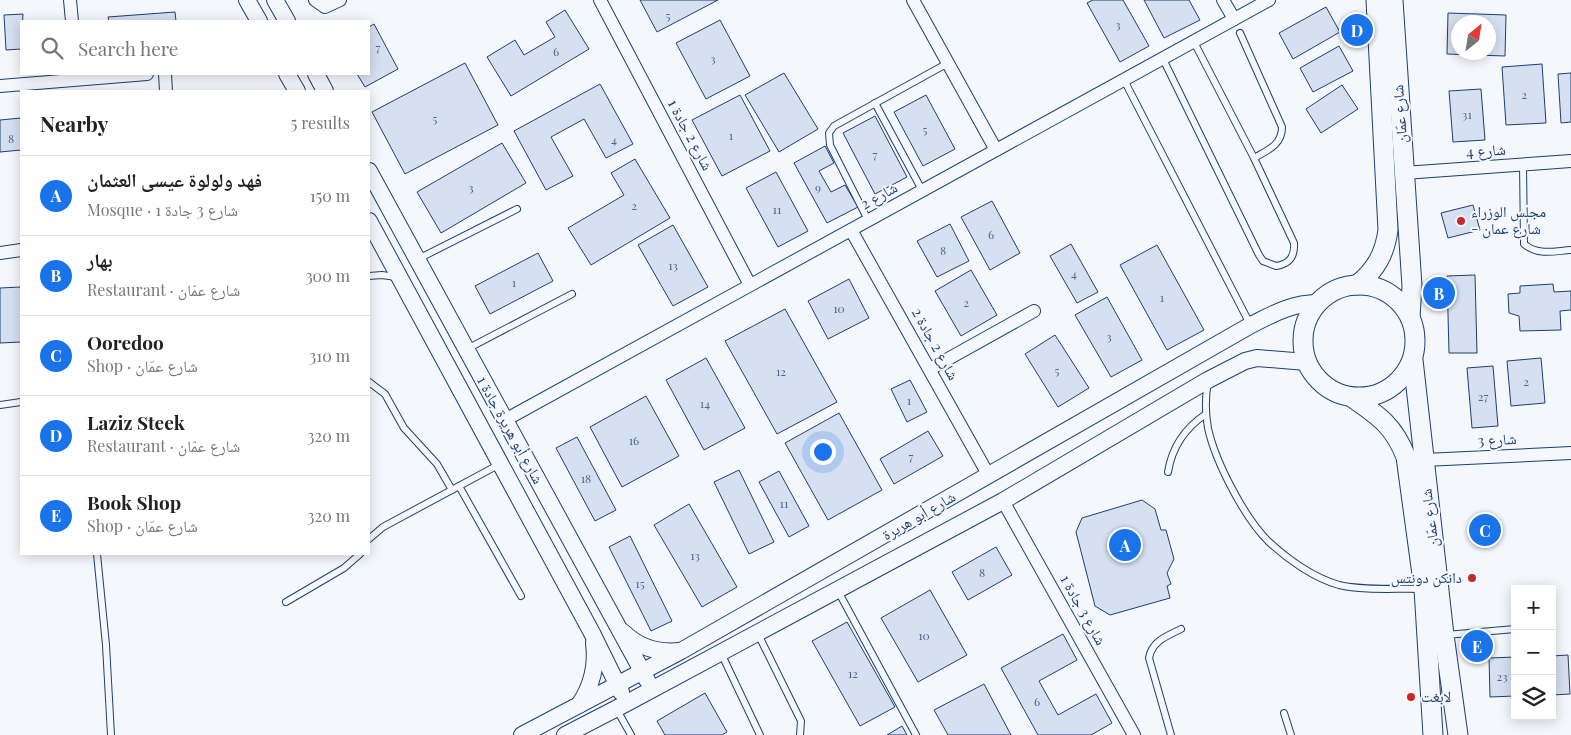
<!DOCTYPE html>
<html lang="en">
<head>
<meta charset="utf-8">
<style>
	body { margin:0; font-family:"Playfair Display","Noto Naskh Arabic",serif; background:#f2f2f2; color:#222 }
	.controls { position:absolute; right:15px; bottom:15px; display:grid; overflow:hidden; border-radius:0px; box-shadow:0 2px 12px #0003 }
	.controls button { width:45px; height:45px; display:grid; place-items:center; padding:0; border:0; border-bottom:1px solid #e0e0e0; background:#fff; color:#222; font:25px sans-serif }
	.compass { position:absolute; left:1451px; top:15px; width:45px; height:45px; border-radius:50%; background:#fff; box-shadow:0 2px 12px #0003; rotate:30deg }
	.you { position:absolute; left:822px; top:451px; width:18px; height:18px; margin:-12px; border:4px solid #fff; border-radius:50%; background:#1a73e8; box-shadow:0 0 0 8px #1a73e833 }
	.badge { display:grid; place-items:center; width:32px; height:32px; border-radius:50%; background:#1a73e8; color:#fff; font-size:16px; font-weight:700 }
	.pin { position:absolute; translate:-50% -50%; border:2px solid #fff; box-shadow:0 1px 5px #0006 }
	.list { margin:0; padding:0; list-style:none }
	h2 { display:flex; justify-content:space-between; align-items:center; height:65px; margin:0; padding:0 20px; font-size:21px }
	h2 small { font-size:16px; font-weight:400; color:#767676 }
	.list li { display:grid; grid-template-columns:32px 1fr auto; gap:15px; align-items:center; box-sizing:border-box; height:80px; padding:0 20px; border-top:1px solid #e0e0e0 }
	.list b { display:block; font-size:19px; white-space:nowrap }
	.list p { margin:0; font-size:16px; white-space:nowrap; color:#767676 }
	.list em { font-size:16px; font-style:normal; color:#767676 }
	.icon { flex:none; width:28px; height:28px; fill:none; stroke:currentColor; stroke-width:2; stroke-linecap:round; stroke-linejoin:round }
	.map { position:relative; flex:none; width:1571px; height:735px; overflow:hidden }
	.search { position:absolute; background:#fff; box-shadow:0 2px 12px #0003; left:20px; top:20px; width:350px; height:55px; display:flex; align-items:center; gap:12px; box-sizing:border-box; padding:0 18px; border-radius:0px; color:#767676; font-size:19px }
	.panel { position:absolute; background:#fff; box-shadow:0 2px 12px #0003; left:20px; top:90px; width:350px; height:465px; border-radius:0px }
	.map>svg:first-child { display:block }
	.building { fill:#d5e0f0; stroke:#1d3f73; fill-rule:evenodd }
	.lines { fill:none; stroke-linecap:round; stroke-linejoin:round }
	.service-casing { stroke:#1d3f73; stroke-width:8 }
	.minor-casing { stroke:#1d3f73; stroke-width:14 }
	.tertiary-casing { stroke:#1d3f73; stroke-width:18 }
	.secondary-casing { stroke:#1d3f73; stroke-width:21 }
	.service { stroke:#f4f7fb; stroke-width:6 }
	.minor { stroke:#f4f7fb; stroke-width:12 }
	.tertiary { stroke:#f4f7fb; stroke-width:16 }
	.secondary { stroke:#f4f7fb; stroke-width:19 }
	.poi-dot { fill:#c62828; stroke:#f4f7fb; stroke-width:2 }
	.labels { text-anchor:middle; stroke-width:4; stroke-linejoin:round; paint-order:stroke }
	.number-label { font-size:12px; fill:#4b6792 }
	.street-label { font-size:15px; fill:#1d3f73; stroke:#f4f7fb }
	.poi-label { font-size:15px; fill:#1d3f73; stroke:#f4f7fb; text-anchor:start }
</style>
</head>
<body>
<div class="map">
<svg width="1571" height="735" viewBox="0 0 1571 735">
	<rect width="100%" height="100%" fill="#f4f7fb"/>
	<g class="building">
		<polygon points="640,0 718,0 657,32"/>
		<polygon points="1093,0 1123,0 1149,46 1120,62 1087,3"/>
		<polygon points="1144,0 1189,0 1200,20 1164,38"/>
		<polygon points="1326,7 1340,32 1293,59 1279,33"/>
		<polygon points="565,10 589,49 511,96 487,57 515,40 524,55 555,37 546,22"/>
		<polygon points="175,12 176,21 109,21 108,17"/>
		<path d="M 1448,13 L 1506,15 L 1505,56 L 1447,54 ZM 1458,22 L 1488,22 L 1488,52 L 1458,52 Z"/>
		<polygon points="23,14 21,49 6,50 4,15"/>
		<polygon points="1364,16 1370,38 1350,44 1343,22"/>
		<polygon points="720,20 750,76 706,99 676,43"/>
		<polygon points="374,24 398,69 365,87 357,74 369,74 369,27"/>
		<polygon points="1339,46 1353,71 1313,92 1300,68"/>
		<polygon points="465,63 498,125 405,174 372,112"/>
		<polygon points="1542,64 1546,123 1506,125 1502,67"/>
		<polygon points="784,73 818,129 779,152 745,95"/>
		<polygon points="1571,73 1571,122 1561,123 1558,74"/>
		<polygon points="600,84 633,144 606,158 584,119 551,137 573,176 546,190 514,131"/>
		<polygon points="1342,85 1358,109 1321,133 1306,109"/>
		<polygon points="1481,89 1485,140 1453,142 1449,91"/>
		<polygon points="740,95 770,151 722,176 692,120"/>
		<polygon points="926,95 955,149 923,166 894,112"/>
		<polygon points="875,116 907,177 875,194 843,133"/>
		<polygon points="21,118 21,150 0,152 0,120"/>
		<polygon points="502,143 526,183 441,233 417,192"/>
		<polygon points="825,146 834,163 819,171 831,192 845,185 858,207 827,223 794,163"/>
		<polygon points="635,159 670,218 591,265 568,228 624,195 611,173"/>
		<polygon points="776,172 808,231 778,247 746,188"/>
		<polygon points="992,201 1020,253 990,270 961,217"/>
		<polygon points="1473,205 1480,230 1448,238 1441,213"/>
		<polygon points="950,224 969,261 937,277 917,241"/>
		<polygon points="673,225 708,287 673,306 638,245"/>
		<polygon points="1071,244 1098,292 1077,303 1050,256"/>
		<polygon points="1157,245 1204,330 1167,350 1120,265"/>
		<polygon points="538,253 553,281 490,314 475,286"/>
		<polygon points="971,270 997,315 961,336 935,291"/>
		<polygon points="1475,275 1477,353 1449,353 1447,276"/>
		<polygon points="849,279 869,318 828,339 808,301"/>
		<polygon points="1553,284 1554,292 1571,291 1571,310 1560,311 1561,330 1520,331 1519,316 1509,313 1508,294 1520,293 1520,286"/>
		<polygon points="21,287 21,342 0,343 0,288"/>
		<polygon points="1107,297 1142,360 1111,377 1075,315"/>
		<polygon points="785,309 837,402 777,434 725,341"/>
		<polygon points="1055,335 1089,388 1058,407 1025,354"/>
		<polygon points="706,358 745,428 704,450 666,380"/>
		<polygon points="1541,358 1545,403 1511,406 1507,361"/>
		<polygon points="1493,366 1498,426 1472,428 1467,368"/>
		<polygon points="910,380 927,412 907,422 891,389"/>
		<polygon points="646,396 679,456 622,487 590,427"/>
		<polygon points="839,413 882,490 828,520 785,443"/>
		<polygon points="928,431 943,456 894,484 880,459"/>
		<polygon points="577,437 616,510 595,521 556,448"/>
		<polygon points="739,470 774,542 749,554 714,482"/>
		<polygon points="779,471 809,526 789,537 759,482"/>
		<polygon points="1142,500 1155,509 1161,530 1166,530 1174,559 1167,573 1171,584 1167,586 1170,598 1110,615 1095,606 1076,532 1082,518"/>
		<polygon points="689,504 737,587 702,607 654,525"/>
		<polygon points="630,536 672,621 651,631 609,547"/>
		<polygon points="996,547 1012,575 968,600 952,572"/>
		<polygon points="930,590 967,655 918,682 881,618"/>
		<polygon points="847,622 895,707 860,726 812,641"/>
		<polygon points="1063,634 1077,660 1039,681 1058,715 1096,694 1112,723 1091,735 1038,735 1001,668"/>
		<polygon points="1568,655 1570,694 1552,695 1552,656"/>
		<polygon points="1515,657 1515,696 1490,697 1489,658"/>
		<polygon points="984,684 1011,735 948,735 934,710"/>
		<polygon points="705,693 727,732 722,735 665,735 657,721"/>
		<polygon points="902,726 907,735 887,735"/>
	</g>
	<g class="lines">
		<g class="service-casing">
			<g id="service">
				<path d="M 1240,33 L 1282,127 C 1282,145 1268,150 1254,158"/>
				<path d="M 1163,59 L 1259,255 L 1263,261 L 1276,266 C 1289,264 1295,257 1294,243 L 1254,158 L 1194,42"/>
				<polyline points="1124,80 1250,324"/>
				<polyline points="875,103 922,190"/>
				<path d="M 1523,164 L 1524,244 C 1538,256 1554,251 1571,250"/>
				<polyline points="868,220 830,145 829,133 834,126 948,63"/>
				<polyline points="418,259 517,209"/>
				<polyline points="369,276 382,275 396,277"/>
				<polyline points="467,349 572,294"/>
				<polyline points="369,382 385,394 404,428 437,464 452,490"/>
				<path d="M 1208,382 C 1205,398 1205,412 1208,428 C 1215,461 1244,517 1268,541 C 1287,559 1314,578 1339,585 C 1364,591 1397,588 1423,589"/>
				<polyline points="0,405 21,402"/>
				<path d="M 1168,472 C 1172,447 1185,428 1206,414"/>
				<polyline points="459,486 521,596"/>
				<polyline points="369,539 383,527 500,464"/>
				<polyline points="97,554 106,645 111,735"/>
				<polyline points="838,591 916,735"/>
				<polyline points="286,602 344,568 360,554"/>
				<polyline points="758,634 801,721 800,735"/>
				<polyline points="1446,635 1515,629"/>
				<polyline points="721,653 760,735"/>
				<polyline points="617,710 631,735"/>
				<polyline points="1284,713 1291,735"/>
				<path d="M 1171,735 L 1149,658 C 1152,641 1167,636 1181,629"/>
			</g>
		</g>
		<g class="minor-casing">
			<g id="minor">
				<polyline points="70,0 72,21"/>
				<polyline points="315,0 325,7 340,0"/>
				<polyline points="600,0 750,285"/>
				<polyline points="913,0 996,150"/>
				<polyline points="1223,0 1234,19"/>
				<polyline points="165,74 166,91"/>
				<polyline points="0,86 147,74"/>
				<polyline points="1404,173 1571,161"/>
				<polyline points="851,230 989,476"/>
				<polyline points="0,253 21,250"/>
				<polyline points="930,369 1034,311"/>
				<polyline points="505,420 1269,0"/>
				<polyline points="1424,460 1571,453"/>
				<polyline points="1003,501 1134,735"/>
			</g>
		</g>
		<g class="tertiary-casing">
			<g id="tertiary">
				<polyline points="247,0 259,21"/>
				<polyline points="275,0 287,21"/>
				<polyline points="287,74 297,91"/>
				<polyline points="316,74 325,91"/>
				<polyline points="369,171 647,680"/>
				<polyline points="369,221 592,633 621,692"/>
				<path d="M 623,632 C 638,647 658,653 679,651"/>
				<path d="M 579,705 C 592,686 597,666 594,643"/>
				<path d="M 522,735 L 681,651 L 1251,325 C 1273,314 1292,303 1317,303"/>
				<polyline points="565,735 625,704 1003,501 1208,380 1245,361 1257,358 1306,362"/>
			</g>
		</g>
		<g class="secondary-casing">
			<g id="secondary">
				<polyline points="1393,0 1412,286 1410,317"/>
				<circle cx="1359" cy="341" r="56"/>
				<path d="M 1357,285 C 1376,270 1385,253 1388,230 L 1376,0"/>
				<polyline points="1413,360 1444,635 1458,735"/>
				<path d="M 1353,398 C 1379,416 1394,426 1406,457 L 1424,589 L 1433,735"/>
			</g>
		</g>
		<use href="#service" class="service"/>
		<use href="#minor" class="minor"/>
		<use href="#tertiary" class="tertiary"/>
		<use href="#secondary" class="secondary"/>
	</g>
	<g class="poi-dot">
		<circle cx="1461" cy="221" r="5"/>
		<circle cx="1472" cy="578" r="5"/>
		<circle cx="1411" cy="697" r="5"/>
	</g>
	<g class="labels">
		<g class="number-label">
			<text x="668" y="20">5</text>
			<text x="1118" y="29">3</text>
			<text x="378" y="52">7</text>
			<text x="556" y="56">6</text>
			<text x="713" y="63">3</text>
			<text x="1524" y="99">2</text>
			<text x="1467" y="119">31</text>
			<text x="435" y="123">5</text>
			<text x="925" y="134">5</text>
			<text x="731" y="140">1</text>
			<text x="11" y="143">8</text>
			<text x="614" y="144">4</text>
			<text x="875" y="159">7</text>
			<text x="471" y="192">3</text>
			<text x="818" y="192">9</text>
			<text x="634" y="210">2</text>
			<text x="777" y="214">11</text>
			<text x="991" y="239">6</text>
			<text x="943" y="255">8</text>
			<text x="673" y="270">13</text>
			<text x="1074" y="278">4</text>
			<text x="514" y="287">1</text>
			<text x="1162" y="302">1</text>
			<text x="966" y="307">2</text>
			<text x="839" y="313">10</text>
			<text x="1109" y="341">3</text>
			<text x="1057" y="375">5</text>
			<text x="781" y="376">12</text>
			<text x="1526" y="386">2</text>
			<text x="1483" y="401">27</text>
			<text x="909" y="405">1</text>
			<text x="705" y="408">14</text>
			<text x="634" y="445">16</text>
			<text x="911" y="461">7</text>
			<text x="586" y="483">18</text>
			<text x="784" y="508">11</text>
			<text x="695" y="560">13</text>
			<text x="982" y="577">8</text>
			<text x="640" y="588">15</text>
			<text x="924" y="640">10</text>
			<text x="853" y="678">12</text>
			<text x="1502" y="681">23</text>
			<text x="1037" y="706">6</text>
		</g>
		<g class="street-label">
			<text transform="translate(1400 114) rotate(-94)" y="5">شارع عمّان</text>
			<text transform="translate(690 135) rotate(62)" y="5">شارع 2 جادة 1</text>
			<text transform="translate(1486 151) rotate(-4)" y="5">شارع 4</text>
			<text transform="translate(879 196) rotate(-29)" y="5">شارع 2</text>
			<text transform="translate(935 344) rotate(61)" y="5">شارع 2 جادة 2</text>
			<text transform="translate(510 430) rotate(61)" y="5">شارع أبو هريرة جادة 1</text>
			<text transform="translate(1497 440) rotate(-3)" y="5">شارع 3</text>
			<text transform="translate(919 516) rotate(-30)" y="5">شارع أبو هريرة</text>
			<text transform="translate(1430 518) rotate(-97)" y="5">شارع عمّان</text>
			<text transform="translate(1083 610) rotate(61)" y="5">شارع 3 جادة 1</text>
		</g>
		<g class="poi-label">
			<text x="1471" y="217">مجلس الوزراء<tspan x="1471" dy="17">- شارع عمان</tspan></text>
			<text x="1462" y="583" text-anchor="end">دانكن دونتس</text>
			<text x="1421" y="702">لابغت</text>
		</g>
	</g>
</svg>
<div class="controls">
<button>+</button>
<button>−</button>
<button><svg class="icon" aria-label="layers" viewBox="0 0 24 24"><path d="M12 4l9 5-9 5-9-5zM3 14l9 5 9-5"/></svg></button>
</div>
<svg class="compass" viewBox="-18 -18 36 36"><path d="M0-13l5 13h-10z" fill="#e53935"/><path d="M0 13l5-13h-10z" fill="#767676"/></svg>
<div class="you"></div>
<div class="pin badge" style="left:1125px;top:545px">A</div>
<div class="pin badge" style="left:1439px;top:293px">B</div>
<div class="pin badge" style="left:1485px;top:530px">C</div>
<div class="pin badge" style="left:1357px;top:30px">D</div>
<div class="pin badge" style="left:1477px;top:646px">E</div>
<div class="search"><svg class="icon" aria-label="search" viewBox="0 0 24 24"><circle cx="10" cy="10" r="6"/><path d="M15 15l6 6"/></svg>Search here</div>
<section class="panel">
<h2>Nearby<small>5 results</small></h2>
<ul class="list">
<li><span class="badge">A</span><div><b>فهد ولولوة عيسى العثمان</b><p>Mosque · شارع 3 جادة 1</p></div><em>150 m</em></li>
<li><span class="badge">B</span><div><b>بهار</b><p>Restaurant · شارع عمّان</p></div><em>300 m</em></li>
<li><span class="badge">C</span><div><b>Ooredoo</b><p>Shop · شارع عمّان</p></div><em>310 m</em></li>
<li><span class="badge">D</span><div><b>Laziz Steek</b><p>Restaurant · شارع عمّان</p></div><em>320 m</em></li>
<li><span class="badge">E</span><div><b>Book Shop</b><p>Shop · شارع عمّان</p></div><em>320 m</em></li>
</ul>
</section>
</div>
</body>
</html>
